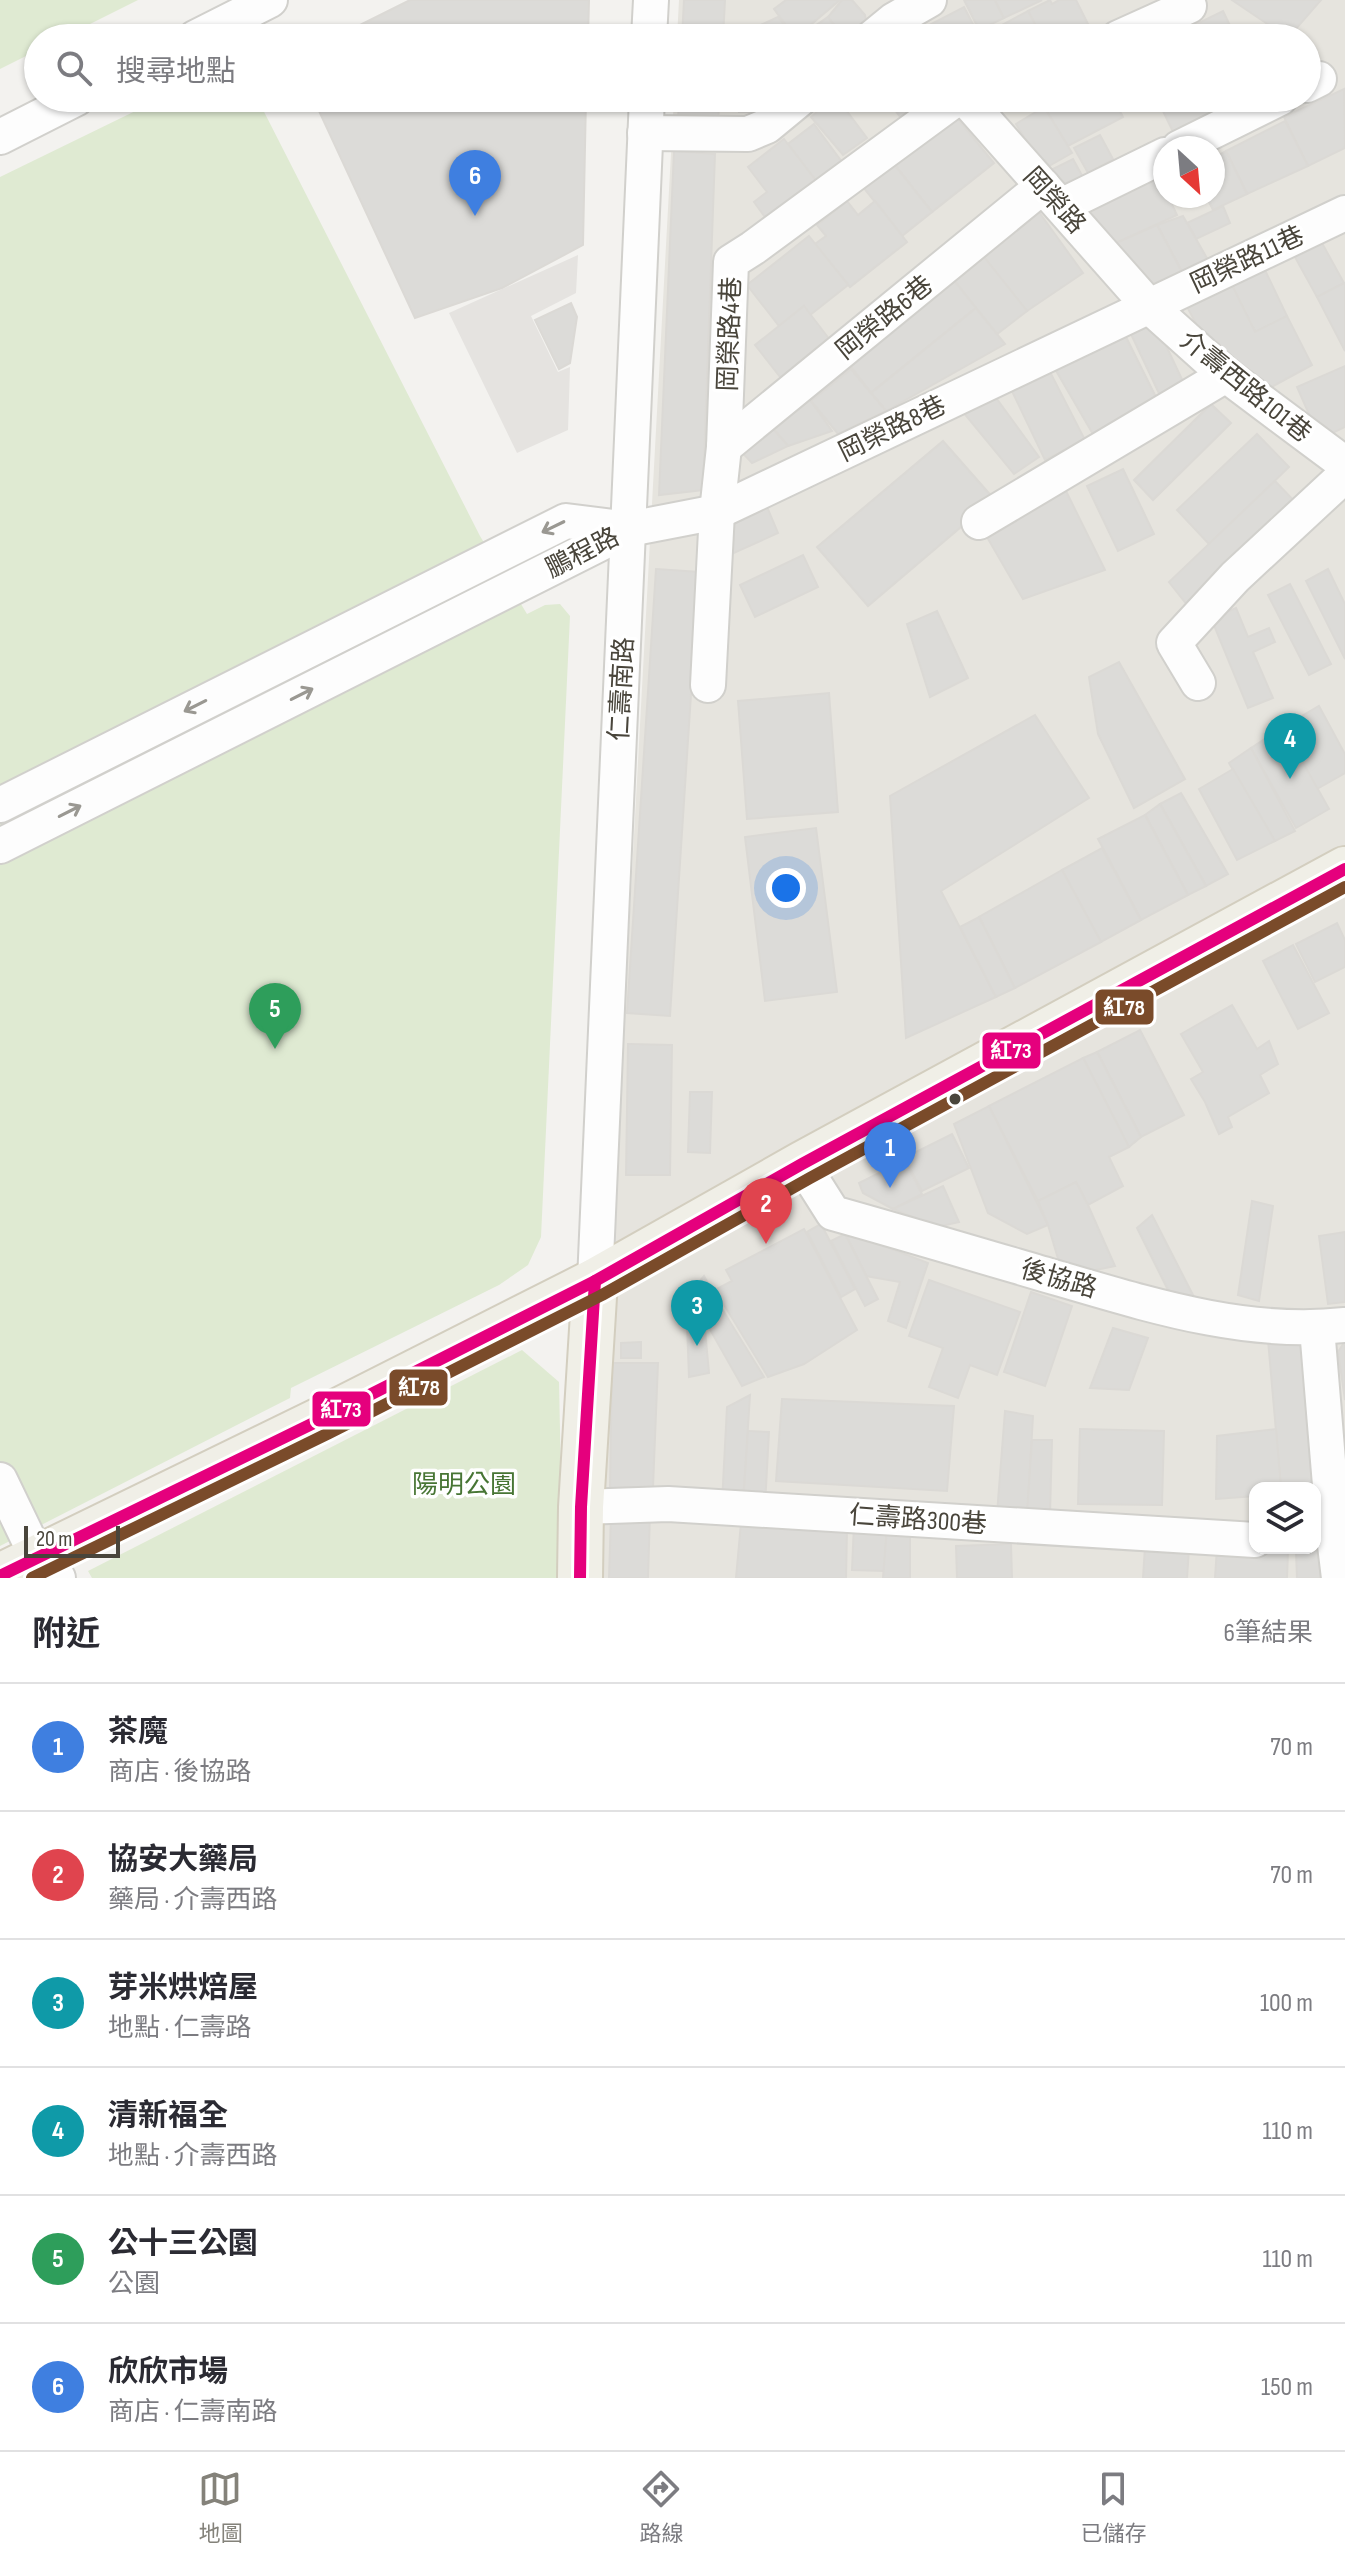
<!DOCTYPE html>
<html lang="zh-TW">
<head>
<meta charset="utf-8">
<style>
	body { margin:0; font-family:"Sofia Sans Condensed","Noto Sans TC",sans-serif; background:#f7f7f7; color:#2b2b33 }
	.controls { position:absolute; right:24px; bottom:24px; display:grid; overflow:hidden; border-radius:16px; box-shadow:0 2px 6px #0004 }
	.controls button { width:72px; height:72px; display:grid; place-items:center; padding:0; border:0; border-bottom:2px solid #e1e1e2; background:#fff; color:#2b2b33; font:40px sans-serif }
	.compass { position:absolute; left:1153px; top:136px; width:72px; height:72px; border-radius:50%; background:#fff; box-shadow:0 2px 6px #0004; rotate:154deg }
	.scale { position:absolute; left:24px; bottom:20px; width:96px; box-sizing:border-box; padding-left:8px; border:4px solid #49453b; border-top:0; font-size:22px; line-height:28px; white-space:nowrap; color:#49453b; -webkit-text-stroke:6px #fff; paint-order:stroke }
	.you { position:absolute; left:786px; top:888px; width:28px; height:28px; margin:-20px; border:6px solid #fff; border-radius:50%; background:#1a73e8; box-shadow:0 0 0 12px #1a73e833 }
	.badge { display:grid; place-items:center; width:52px; height:52px; border-radius:50%; background:#84827a; color:#fff; font-size:26px; font-weight:700 }
	.pin { position:absolute; translate:-50% -66px; filter:drop-shadow(0 2px 4px #0008) }
	.pin::after { content:''; position:absolute; top:42px; width:28px; height:24px; background:inherit; clip-path:polygon(0 0,100% 0,50% 100%) }
	.list { margin:0; padding:0; list-style:none }
	h2 { display:flex; justify-content:space-between; align-items:center; height:104px; margin:0; padding:0 32px; font-size:34px }
	h2 small { font-size:26px; font-weight:400; color:#7c7c81 }
	.list li { display:grid; grid-template-columns:52px 1fr auto; gap:24px; align-items:center; box-sizing:border-box; height:128px; padding:0 32px; border-top:2px solid #e1e1e2 }
	.list b { display:block; font-size:30px; white-space:nowrap }
	.list p { margin:0; font-size:26px; white-space:nowrap; color:#7c7c81 }
	.list em { font-size:26px; font-style:normal; color:#7c7c81 }
	.icon { flex:none; width:44px; height:44px; fill:none; stroke:currentColor; stroke-width:2; stroke-linecap:round; stroke-linejoin:round }
	.map { position:relative; flex:none; width:1345px; height:1578px; overflow:hidden }
	.search { position:absolute; background:#fff; box-shadow:0 2px 6px #0004; left:24px; right:24px; top:24px; height:88px; display:flex; align-items:center; gap:20px; box-sizing:border-box; padding:0 28px; border-radius:44px; color:#7c7c81; font-size:30px }
	.sheet { height:872px; background:#fff }
	nav { display:flex; justify-content:space-around; align-items:center; box-sizing:border-box; height:112px; border-top:2px solid #e1e1e2; background:#fff; font-size:22px; color:#7c7c81 }
	nav a { display:grid; justify-items:center; gap:4px }
	nav .on { color:#84827a }
	.map>svg:first-child { display:block }
	.residential { fill:#e6e4de; fill-rule:evenodd }
	.green { fill:#dfead2 }
	.parking { fill:#e5e3e0 }
	.building { fill:#dcdbd8; stroke:#dbd9d5; stroke-width:2 }
	.lines { fill:none; stroke-linecap:round; stroke-linejoin:round }
	.minor-casing { stroke:#d1d0cc; stroke-width:38 }
	.major-casing { stroke:#d3cebf; stroke-width:48 }
	.minor { stroke:#fdfdfd; stroke-width:34 }
	.major { stroke:#f0efe7; stroke-width:44 }
	.bus-1-casing { stroke:#fff; stroke-width:18 }
	.bus-2-casing { stroke:#fff; stroke-width:18 }
	.bus-1 { stroke:#e5007d; stroke-width:12 }
	.bus-2 { stroke:#7a4b2a; stroke-width:12 }
	.oneway { stroke:#9a9892 }
	.bus-dot { fill:#49453b; stroke:#fff; stroke-width:3 }
	.labels { text-anchor:middle; stroke-width:7; stroke-linejoin:round; paint-order:stroke }
	.street-label { font-size:26px; fill:#49453b; stroke:#fff }
	.park-label { font-size:26px; fill:#477534; stroke:#fff }
	.line-badge { stroke:#fff; stroke-width:3 }
	.badge-label { font-size:22px; text-anchor:middle; font-weight:bold; fill:#fff }
</style>
</head>
<body>
<div class="map">
<svg width="1345" height="1578" viewBox="0 0 1345 1578">
	<rect width="100%" height="100%" fill="#f3f2ef"/>
	<path class="residential" d="M 679,0 L 1345,0 L 1345,1578 L 597,1578 L 607,1334 L 674,98 L 1307,98 L 1307,38 L 677,38 ZM 1165,148 L 1213,148 L 1213,196 L 1165,196 ZM 1255,1488 L 1315,1488 L 1315,1548 L 1255,1548 Z"/>
	<g class="green">
		<polygon points="0,0 138,0 62,38 38,38 38,50 0,69"/>
		<polygon points="162,98 257,98 480,536 527,614 545,605 560,604 570,616 541,1237 528,1265 499,1285 291,1388 290,1398 0,1546 0,177"/>
		<polygon points="522,1350 559,1382 563,1578 92,1578 88,1571"/>
	</g>
	<polygon class="parking" points="578,255 576,293 531,316 558,372 570,367 568,430 517,453 449,313"/>
	<g class="building">
		<polygon points="410,0 589,0 588,38 334,38"/>
		<polygon points="684,0 725,0 723,38 682,38"/>
		<polygon points="786,0 840,0 795,38 774,9"/>
		<polygon points="842,0 852,0 865,15 869,38 843,38 828,17"/>
		<polygon points="964,0 995,0 1004,18 979,30"/>
		<polygon points="995,0 1042,0 1004,18"/>
		<polygon points="1050,0 1052,4 1059,0 1076,0 1090,28 1085,30 1086,33 1077,38 1042,38 1028,11"/>
		<polygon points="1232,0 1321,0 1288,38"/>
		<polygon points="964,7 975,28 956,38 919,38 916,32"/>
		<polygon points="1028,11 1042,38 995,38 991,31"/>
		<polygon points="1223,11 1236,38 1168,38"/>
		<polygon points="778,17 795,38 739,38 739,35"/>
		<polygon points="828,17 843,38 809,38 805,33"/>
		<polygon points="1344,89 1345,148 1308,166 1284,117"/>
		<polygon points="313,98 586,98 583,245 502,288 415,318"/>
		<polygon points="679,98 720,98 718,120 678,120"/>
		<polygon points="739,98 781,98 757,112 739,112"/>
		<polygon points="832,98 837,98 867,138 843,155 811,117"/>
		<polygon points="886,98 927,98 901,118"/>
		<polygon points="1062,98 1113,98 1123,117 1068,146 1044,107"/>
		<polygon points="1174,98 1237,98 1241,106 1176,138 1160,105"/>
		<polygon points="1044,107 1072,153 1049,166 1045,160 1030,168 1030,147 1016,124"/>
		<polygon points="954,114 994,163 932,212 893,163"/>
		<polygon points="1285,121 1308,166 1247,194 1226,151"/>
		<polygon points="814,124 845,166 820,186 788,144"/>
		<polygon points="1100,135 1113,159 1088,173 1074,148"/>
		<polygon points="784,139 820,186 770,224 754,202 767,192 748,167"/>
		<polygon points="674,151 715,154 703,490 659,495"/>
		<polygon points="1226,151 1247,194 1213,210 1206,196 1213,196 1213,158"/>
		<polygon points="1073,159 1085,181 1055,196 1043,174"/>
		<polygon points="893,163 932,212 902,236 863,187"/>
		<polygon points="1153,165 1165,189 1165,196 1168,196 1177,215 1107,247 1077,205"/>
		<polygon points="847,201 858,215 875,201 907,242 850,287 815,244 826,236 817,225"/>
		<polygon points="1223,206 1230,223 1196,239 1187,223"/>
		<polygon points="1036,208 1083,273 1027,311 980,252"/>
		<polygon points="1183,216 1208,260 1182,272 1157,225"/>
		<polygon points="1157,225 1182,272 1147,290 1107,247"/>
		<polygon points="1317,234 1344,283 1317,297 1290,248"/>
		<polygon points="809,236 848,285 810,315 804,306 779,326 747,285"/>
		<polygon points="980,252 1027,311 997,334 949,274"/>
		<polygon points="1264,268 1287,316 1255,332 1231,283"/>
		<polygon points="949,274 976,308 871,393 845,359"/>
		<polygon points="1231,283 1255,332 1287,316 1312,365 1264,391 1206,342 1186,305"/>
		<polygon points="1344,283 1345,285 1345,351 1317,297"/>
		<polygon points="571,303 577,317 570,363 559,369 535,320"/>
		<polygon points="804,306 830,340 781,378 755,345"/>
		<polygon points="976,308 1005,344 886,411 871,393"/>
		<polygon points="1153,318 1188,392 1164,404 1129,330"/>
		<polygon points="1125,335 1158,401 1094,436 1055,369"/>
		<polygon points="845,362 851,369 811,401 832,431 788,446 768,423"/>
		<polygon points="1345,366 1345,427 1320,439 1297,387"/>
		<polygon points="851,369 886,411 838,434 811,401"/>
		<polygon points="1050,372 1085,440 1045,460 1011,389"/>
		<polygon points="994,395 1039,457 1014,474 963,412"/>
		<polygon points="1211,404 1231,423 1153,500 1134,480"/>
		<polygon points="768,423 788,446 752,463 738,448"/>
		<polygon points="1257,434 1289,467 1209,544 1177,510"/>
		<polygon points="943,441 994,499 868,606 817,547"/>
		<polygon points="1123,469 1154,534 1118,551 1087,486"/>
		<polygon points="1275,481 1298,505 1188,606 1169,582"/>
		<polygon points="1066,491 1105,570 1023,599 984,532"/>
		<polygon points="765,502 778,533 725,557 711,526"/>
		<polygon points="803,555 818,587 755,617 740,585"/>
		<polygon points="656,569 699,572 670,1016 627,1013"/>
		<polygon points="1328,569 1345,604 1345,659 1306,581"/>
		<polygon points="1290,584 1331,664 1309,675 1268,595"/>
		<polygon points="1236,608 1248,637 1269,628 1275,642 1253,652 1273,698 1248,708 1211,618"/>
		<polygon points="937,611 968,678 930,697 907,624"/>
		<polygon points="1119,662 1185,779 1134,808 1098,734 1089,677"/>
		<polygon points="829,693 838,812 747,819 738,701"/>
		<polygon points="1319,706 1345,754 1345,773 1317,789 1283,727"/>
		<polygon points="1035,715 1089,798 941,891 996,997 906,1038 890,796"/>
		<polygon points="1283,727 1329,809 1296,828 1251,748"/>
		<polygon points="1251,748 1295,831 1275,841 1229,763"/>
		<polygon points="1233,769 1275,841 1237,860 1199,789"/>
		<polygon points="1181,793 1228,874 1206,886 1160,804"/>
		<polygon points="1160,804 1206,886 1188,895 1145,815"/>
		<polygon points="1145,815 1188,895 1141,920 1098,839"/>
		<polygon points="816,828 837,992 765,1001 745,837"/>
		<polygon points="1102,848 1141,920 1101,942 1062,870"/>
		<polygon points="1062,870 1101,942 1015,988 979,917"/>
		<polygon points="979,917 1015,988 996,997 960,927"/>
		<polygon points="1337,923 1345,940 1345,967 1315,982 1296,944"/>
		<polygon points="1293,945 1329,1013 1298,1029 1263,961"/>
		<polygon points="1232,1005 1257,1049 1269,1041 1278,1064 1260,1075 1269,1093 1228,1117 1232,1127 1219,1134 1205,1102 1191,1079 1203,1072 1181,1034"/>
		<polygon points="1140,1030 1184,1115 1141,1137 1097,1052"/>
		<polygon points="628,1044 672,1045 670,1175 626,1175"/>
		<polygon points="1097,1052 1141,1137 1129,1147 1083,1058"/>
		<polygon points="1083,1058 1129,1147 1109,1157 1123,1186 1088,1205 1076,1182 1038,1201 989,1106"/>
		<polygon points="690,1092 712,1092 710,1153 688,1152"/>
		<polygon points="989,1106 1048,1225 1027,1234 988,1213 954,1124"/>
		<polygon points="952,1134 969,1168 922,1191 904,1158"/>
		<polygon points="905,1160 922,1194 893,1209 863,1193 859,1183"/>
		<polygon points="1076,1182 1088,1205 1115,1266 1091,1271 1059,1262 1048,1225 1038,1201"/>
		<polygon points="943,1186 959,1222 937,1227 893,1209"/>
		<polygon points="1252,1201 1273,1206 1259,1301 1238,1295"/>
		<polygon points="1152,1215 1194,1297 1171,1296 1137,1228"/>
		<polygon points="821,1224 855,1289 841,1297 807,1232"/>
		<polygon points="804,1229 857,1330 804,1364 768,1377 715,1290 732,1281 726,1270"/>
		<polygon points="1345,1232 1345,1302 1328,1304 1319,1236"/>
		<polygon points="850,1233 928,1263 906,1328 888,1321 900,1282 866,1276 845,1234"/>
		<polygon points="845,1234 878,1299 865,1306 831,1241"/>
		<polygon points="704,1276 722,1309 704,1319 709,1373 689,1377 686,1297"/>
		<polygon points="929,1280 1020,1312 997,1375 970,1365 958,1398 929,1387 943,1348 909,1336"/>
		<polygon points="1031,1292 1072,1306 1045,1386 1004,1372"/>
		<polygon points="722,1309 764,1377 742,1386 704,1319"/>
		<polygon points="1113,1328 1148,1338 1129,1390 1090,1388"/>
		<polygon points="1268,1340 1308,1342 1315,1488 1281,1488"/>
		<polygon points="1345,1341 1345,1400 1338,1352"/>
		<polygon points="641,1342 641,1358 621,1358 621,1343"/>
		<polygon points="612,1363 658,1363 653,1487 610,1488"/>
		<polygon points="750,1395 743,1504 722,1503 727,1407"/>
		<polygon points="782,1399 954,1406 947,1491 776,1481"/>
		<polygon points="1005,1411 1033,1416 1027,1519 997,1514"/>
		<polygon points="1080,1429 1164,1431 1162,1505 1078,1504"/>
		<polygon points="1276,1429 1281,1488 1255,1488 1255,1496 1216,1499 1217,1436"/>
		<polygon points="748,1431 769,1432 765,1506 743,1504"/>
		<polygon points="1032,1440 1052,1440 1050,1515 1027,1513"/>
		<polygon points="650,1513 648,1578 609,1578 611,1515"/>
		<polygon points="741,1523 847,1529 846,1578 736,1578"/>
		<polygon points="854,1524 887,1526 884,1571 852,1570"/>
		<polygon points="887,1526 910,1528 910,1578 883,1578"/>
		<polygon points="1011,1544 1012,1578 957,1578 956,1546"/>
		<polygon points="1145,1547 1189,1549 1187,1578 1143,1578"/>
		<polygon points="1217,1548 1288,1551 1287,1578 1215,1578"/>
		<polygon points="1327,1549 1329,1578 1297,1578 1296,1552"/>
	</g>
	<g class="lines">
		<g class="minor-casing">
			<g id="minor">
				<polyline points="195,38 270,0"/>
				<polyline points="649,38 651,0"/>
				<polyline points="872,38 894,20 929,0"/>
				<polyline points="1118,38 1189,6"/>
				<polyline points="1307,85 1319,79"/>
				<polyline points="960,98 971,105 1148,305 1226,375 1345,464"/>
				<polyline points="645,133 748,134 767,126 801,98"/>
				<polyline points="0,137 77,98"/>
				<polyline points="1179,148 1280,98"/>
				<polyline points="1061,206 1165,155"/>
				<polyline points="724,447 1043,186"/>
				<polyline points="979,522 1226,375"/>
				<polyline points="1198,683 1174,643 1235,577 1345,475"/>
				<polyline points="708,685 717,512 724,447 731,262 753,248 957,98"/>
				<polyline points="0,805 566,521 629,529"/>
				<polyline points="0,846 629,529 717,512 1345,213"/>
				<path d="M 802,1164 L 833,1213 C 908,1234 982,1256 1057,1278 C 1150,1305 1246,1336 1345,1325"/>
				<polyline points="595,1281 647,98"/>
				<polyline points="1317,1328 1335,1545 1339,1578"/>
				<polyline points="0,1480 37,1557 58,1578"/>
				<polyline points="581,1507 668,1504 1255,1540"/>
			</g>
		</g>
		<g class="major-casing">
			<g id="major">
				<polyline points="0,1576 322,1419 595,1281 802,1164 1345,869"/>
				<polyline points="580,1578 581,1507 595,1281"/>
			</g>
		</g>
		<use href="#minor" class="minor"/>
		<use href="#major" class="major"/>
		<g class="bus-1-casing">
			<g id="bus-1">
				<polyline points="0,1576 322,1419 595,1281 802,1164 1345,869"/>
				<polyline points="580,1578 581,1507 595,1281"/>
			</g>
		</g>
		<g class="bus-2-casing">
			<polyline id="bus-2" points="32,1578 329,1433 602,1295 810,1178 1345,887"/>
		</g>
		<use href="#bus-1" class="bus-1"/>
		<use href="#bus-2" class="bus-2"/>
	</g>
	<defs><path id="oneway-shaft" d="M-6 0H5M1.5-3L5.5 0L1.5 3" fill="none" stroke-width="1.6" stroke-linecap="round" stroke-linejoin="round" transform="scale(2)"/></defs>
	<g class="oneway">
		<use href="#oneway-shaft" transform="translate(553 527) rotate(154)"/>
		<use href="#oneway-shaft" transform="translate(302 694) rotate(-27)"/>
		<use href="#oneway-shaft" transform="translate(195 706) rotate(153)"/>
		<use href="#oneway-shaft" transform="translate(70 811) rotate(-27)"/>
	</g>
	<circle class="bus-dot" cx="955" cy="1099" r="7"/>
	<g class="labels">
		<g class="street-label">
			<text transform="translate(1055 200) rotate(48)" y="9">岡榮路</text>
			<text transform="translate(1247 259) rotate(-25)" y="9">岡榮路11巷</text>
			<text transform="translate(884 317) rotate(-39)" y="9">岡榮路6巷</text>
			<text transform="translate(729 334) rotate(-88)" y="9">岡榮路4巷</text>
			<text transform="translate(1246 386) rotate(39)" y="9">介壽西路101巷</text>
			<text transform="translate(892 428) rotate(-26)" y="9">岡榮路8巷</text>
			<text transform="translate(582 552) rotate(-27)" y="9">鵬程路</text>
			<text transform="translate(621 689) rotate(-87)" y="9">仁壽南路</text>
			<text transform="translate(1059 1278) rotate(16)" y="9">後協路</text>
			<text transform="translate(918 1519) rotate(4)" y="9">仁壽路300巷</text>
		</g>
		<g class="park-label">
			<text x="464" y="1493">陽明公園</text>
		</g>
	</g>
	<g class="line-badge">
		<rect x="1094" y="988" width="61" height="38" rx="8" fill="#7a4b2a"/>
		<rect x="981" y="1031" width="61" height="39" rx="8" fill="#e5007d"/>
		<rect x="388" y="1368" width="61" height="39" rx="8" fill="#7a4b2a"/>
		<rect x="311" y="1390" width="61" height="38" rx="8" fill="#e5007d"/>
	</g>
	<g class="badge-label">
		<text x="1124" y="1015">紅78</text>
		<text x="1011" y="1058">紅73</text>
		<text x="419" y="1395">紅78</text>
		<text x="341" y="1417">紅73</text>
	</g>
</svg>
<div class="controls">
<button><svg class="icon" aria-label="layers" viewBox="0 0 24 24"><path d="M12 4l9 5-9 5-9-5zM3 14l9 5 9-5"/></svg></button>
</div>
<svg class="compass" viewBox="-18 -18 36 36"><path d="M0-13l5 13h-10z" fill="#e53935"/><path d="M0 13l5-13h-10z" fill="#7c7c81"/></svg>
<div class="scale">20 m</div>
<div class="you"></div>
<div class="pin badge" style="left:890px;top:1188px;background:#3f7fe0">1</div>
<div class="pin badge" style="left:766px;top:1244px;background:#e0444e">2</div>
<div class="pin badge" style="left:697px;top:1346px;background:#0f9aa8">3</div>
<div class="pin badge" style="left:1290px;top:779px;background:#0f9aa8">4</div>
<div class="pin badge" style="left:275px;top:1049px;background:#2e9e5b">5</div>
<div class="pin badge" style="left:475px;top:216px;background:#3f7fe0">6</div>
<div class="search"><svg class="icon" aria-label="search" viewBox="0 0 24 24"><circle cx="10" cy="10" r="6"/><path d="M15 15l6 6"/></svg>搜尋地點</div>
</div>
<section class="sheet">
<h2>附近<small>6筆結果</small></h2>
<ul class="list">
<li><span class="badge" style="background:#3f7fe0">1</span><div><b>茶魔</b><p>商店 · 後協路</p></div><em>70 m</em></li>
<li><span class="badge" style="background:#e0444e">2</span><div><b>協安大藥局</b><p>藥局 · 介壽西路</p></div><em>70 m</em></li>
<li><span class="badge" style="background:#0f9aa8">3</span><div><b>芽米烘焙屋</b><p>地點 · 仁壽路</p></div><em>100 m</em></li>
<li><span class="badge" style="background:#0f9aa8">4</span><div><b>清新福全</b><p>地點 · 介壽西路</p></div><em>110 m</em></li>
<li><span class="badge" style="background:#2e9e5b">5</span><div><b>公十三公園</b><p>公園</p></div><em>110 m</em></li>
<li><span class="badge" style="background:#3f7fe0">6</span><div><b>欣欣市場</b><p>商店 · 仁壽南路</p></div><em>150 m</em></li>
</ul>
</section>
<nav>
<a class="on"><svg class="icon" aria-label="map" viewBox="0 0 24 24"><path d="M3 6l6-2 6 2 6-2v14l-6 2-6-2-6 2zM9 4v14M15 6v14"/></svg>地圖</a>
<a><svg class="icon" aria-label="directions" viewBox="0 0 24 24"><path d="M12 3l9 9-9 9-9-9zM9 14v-3h6M13 9l2 2-2 2"/></svg>路線</a>
<a><svg class="icon" aria-label="saved" viewBox="0 0 24 24"><path d="M7 4h10v16l-5-4-5 4z"/></svg>已儲存</a>
</nav>
</body>
</html>
